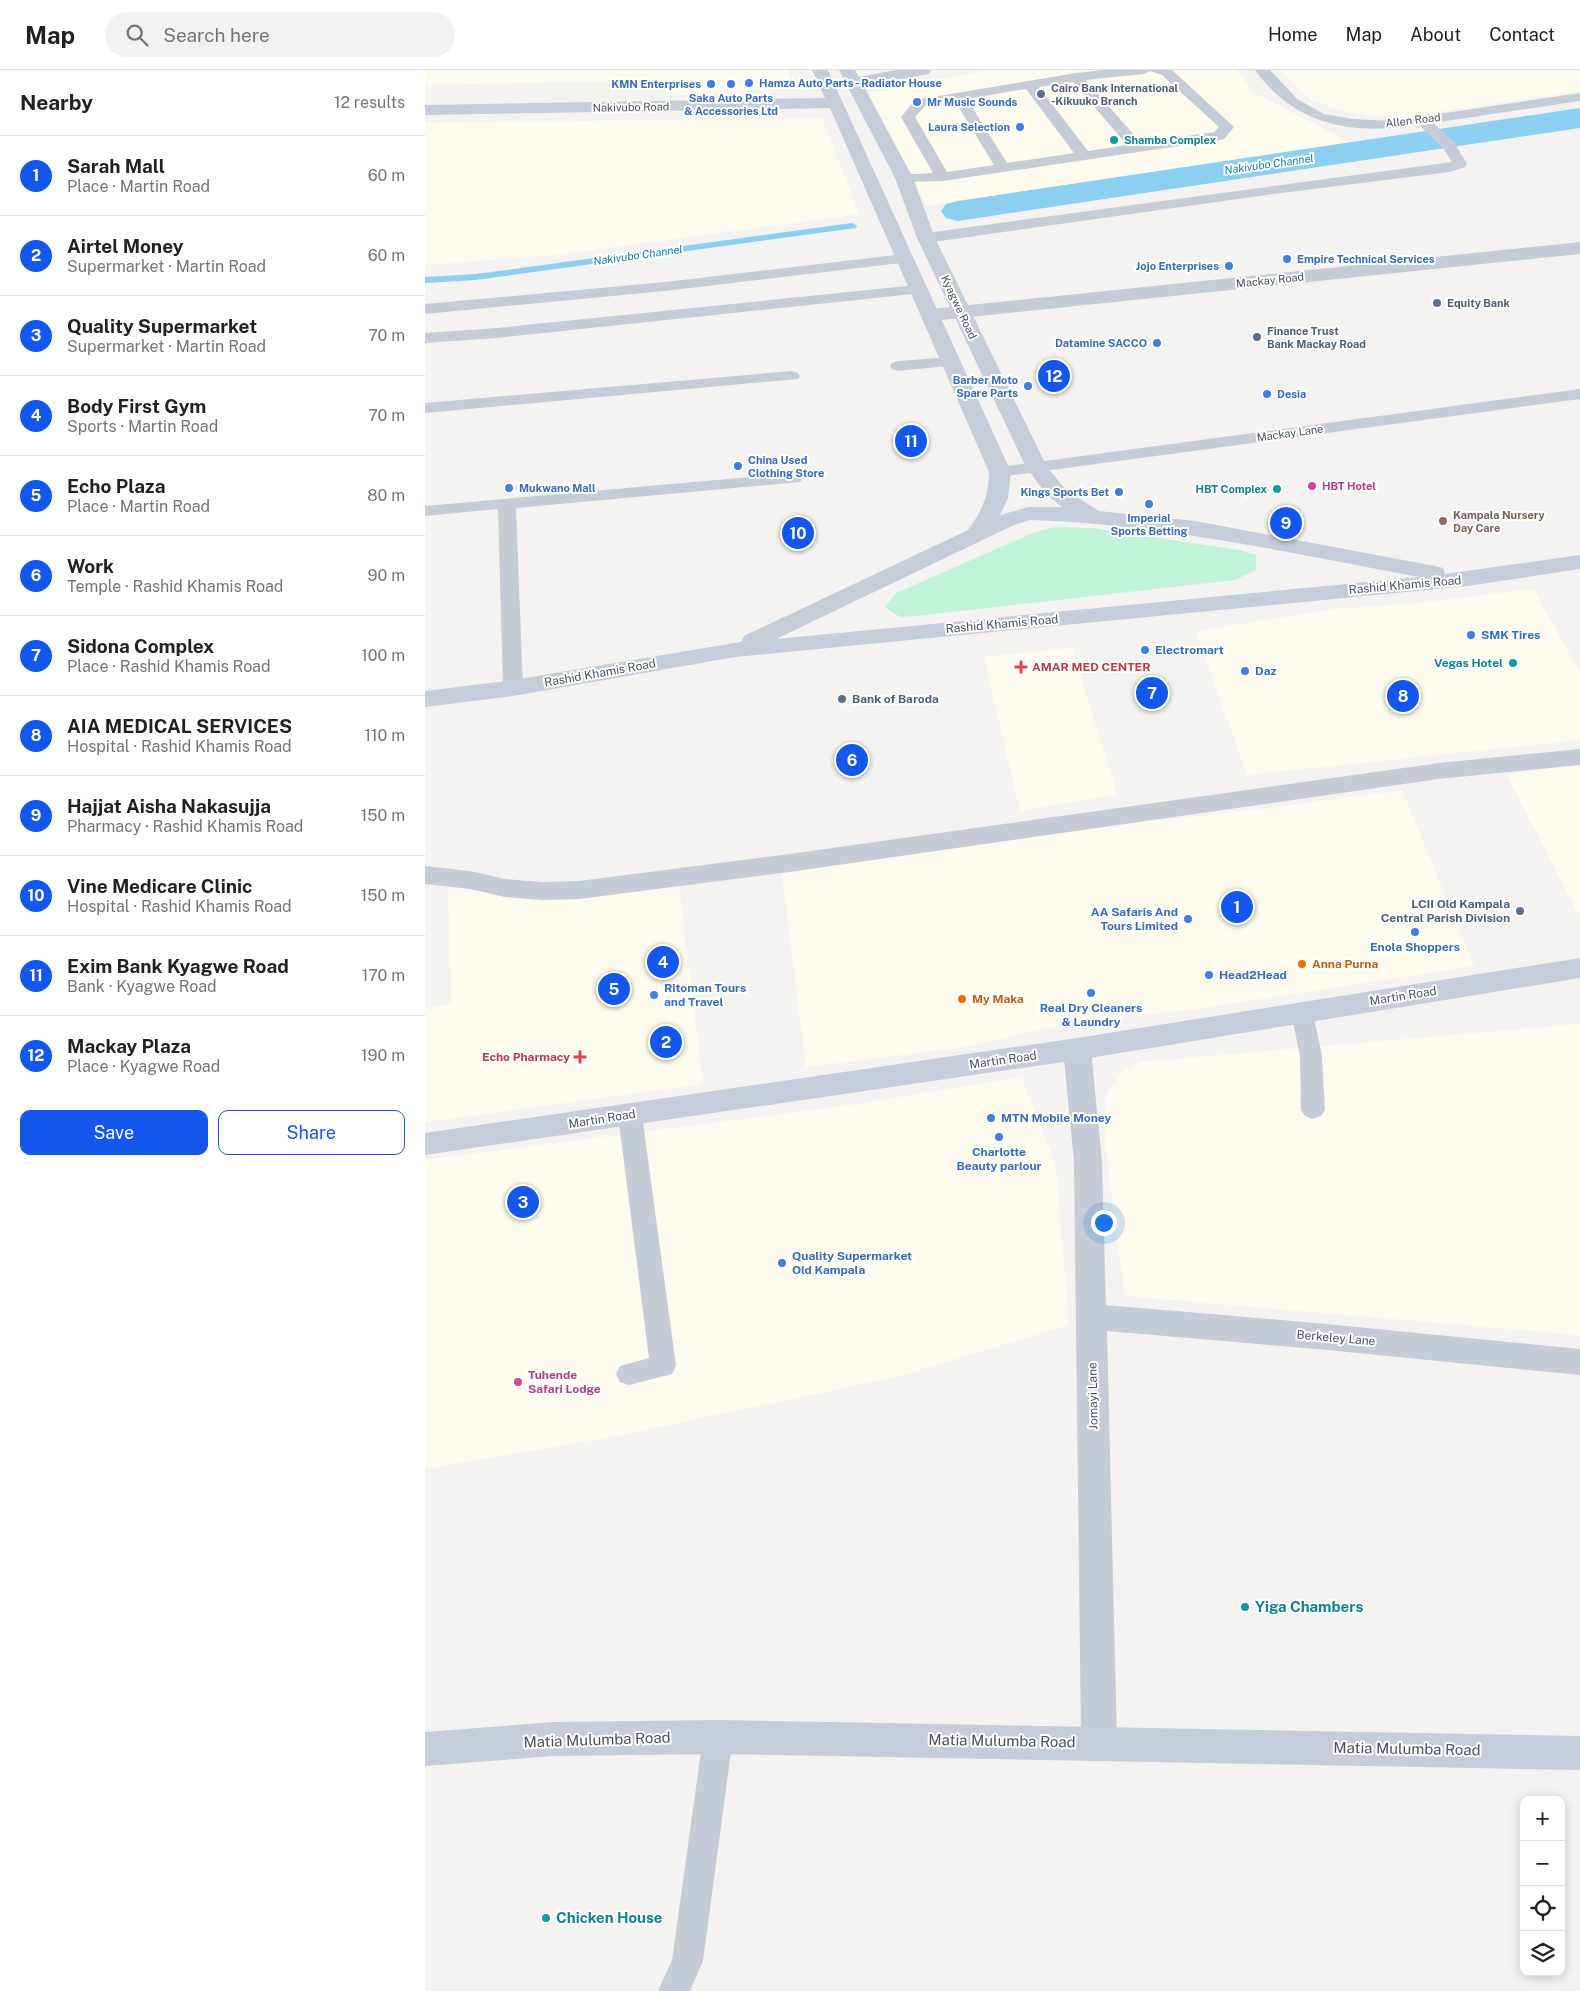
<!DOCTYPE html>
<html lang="en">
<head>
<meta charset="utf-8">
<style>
	body { margin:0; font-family:"Public Sans",sans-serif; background:#f2f2f2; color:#202124 }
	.controls { position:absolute; right:15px; bottom:15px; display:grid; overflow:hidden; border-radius:10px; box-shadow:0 2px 12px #0003 }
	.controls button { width:45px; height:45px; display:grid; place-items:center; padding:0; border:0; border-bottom:1px solid #e0e0e0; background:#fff; color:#202124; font:25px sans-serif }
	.you { position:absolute; left:678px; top:1152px; width:18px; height:18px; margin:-12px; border:4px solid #fff; border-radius:50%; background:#1a73e8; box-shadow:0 0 0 8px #1a73e833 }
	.badge { display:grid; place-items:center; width:32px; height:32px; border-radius:50%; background:#1457ed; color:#fff; font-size:16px; font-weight:700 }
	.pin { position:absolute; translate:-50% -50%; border:2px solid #fff; box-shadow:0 1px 5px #0006 }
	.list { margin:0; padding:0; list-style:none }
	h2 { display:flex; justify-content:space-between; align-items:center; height:65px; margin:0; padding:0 20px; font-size:21px }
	h2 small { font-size:16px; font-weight:400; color:#757577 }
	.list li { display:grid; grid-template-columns:32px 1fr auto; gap:15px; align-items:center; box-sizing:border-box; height:80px; padding:0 20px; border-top:1px solid #e0e0e0 }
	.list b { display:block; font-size:19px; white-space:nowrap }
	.list p { margin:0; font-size:16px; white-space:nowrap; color:#757577 }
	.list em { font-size:16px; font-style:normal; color:#757577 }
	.actions { display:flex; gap:10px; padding:15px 20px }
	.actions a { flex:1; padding:11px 0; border:1px solid #1457ed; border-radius:10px; text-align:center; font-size:18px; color:#1457ed }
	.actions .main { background:#1457ed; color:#fff }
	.icon { flex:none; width:28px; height:28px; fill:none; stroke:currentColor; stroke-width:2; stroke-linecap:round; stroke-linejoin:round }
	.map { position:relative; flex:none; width:1155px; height:1921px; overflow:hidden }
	header { display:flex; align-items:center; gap:30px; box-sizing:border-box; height:70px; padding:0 25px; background:#fff; border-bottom:1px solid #e0e0e0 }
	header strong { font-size:24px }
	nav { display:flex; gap:28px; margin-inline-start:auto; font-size:18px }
	.search { width:350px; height:45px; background:#f2f2f2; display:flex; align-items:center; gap:12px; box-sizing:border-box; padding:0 18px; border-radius:28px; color:#757577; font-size:19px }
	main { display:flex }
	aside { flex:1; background:#fff }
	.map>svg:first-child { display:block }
	.commercial { fill:#fdfbee }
	.green { fill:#c1f2da }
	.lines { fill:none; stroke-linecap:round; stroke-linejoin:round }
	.stream { fill:#8dcff0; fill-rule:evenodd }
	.canal { fill:#8dcff0; fill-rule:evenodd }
	.lane { fill:#c6ccd7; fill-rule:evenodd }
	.street { fill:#c6ccd7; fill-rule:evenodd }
	.secondary { fill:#c5cddb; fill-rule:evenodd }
	.shop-dot { fill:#3f7fe0; stroke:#fff; stroke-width:2 }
	.service-dot { fill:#5c6f8a; stroke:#fff; stroke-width:2 }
	.culture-dot { fill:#0f9aa8; stroke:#fff; stroke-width:2 }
	.hotel-dot { fill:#d1479c; stroke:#fff; stroke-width:2 }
	.education-dot { fill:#8d6e63; stroke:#fff; stroke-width:2 }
	.health-dot { fill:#e0444e; stroke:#fff; stroke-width:2 }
	.food-dot { fill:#e8710a; stroke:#fff; stroke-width:2 }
	.labels { text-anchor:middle; stroke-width:4; stroke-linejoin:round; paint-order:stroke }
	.far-shop-label { font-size:11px; font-weight:bold; fill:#366cbe; stroke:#fff; text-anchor:start }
	.far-service-label { font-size:11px; font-weight:bold; fill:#4e5e75; stroke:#fff; text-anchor:start }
	.far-street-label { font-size:11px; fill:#495261; stroke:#fff }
	.far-culture-label { font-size:11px; font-weight:bold; fill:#0d838f; stroke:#fff; text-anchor:start }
	.far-water-label { font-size:11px; font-style:italic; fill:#077bb6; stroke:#fff }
	.far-hotel-label { font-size:11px; font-weight:bold; fill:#b23c85; stroke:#fff; text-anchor:start }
	.far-education-label { font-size:11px; font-weight:bold; fill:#785e54; stroke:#fff; text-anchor:start }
	.street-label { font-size:12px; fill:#495261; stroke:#fff }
	.shop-label { font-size:12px; font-weight:bold; fill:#366cbe; stroke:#fff; text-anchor:start }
	.culture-label { font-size:12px; font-weight:bold; fill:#0d838f; stroke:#fff; text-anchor:end }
	.health-label { font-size:12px; font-weight:bold; fill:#be3a42; stroke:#fff; text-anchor:start }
	.service-label { font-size:12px; font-weight:bold; fill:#4e5e75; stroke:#fff; text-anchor:start }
	.food-label { font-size:12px; font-weight:bold; fill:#c56008; stroke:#fff; text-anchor:start }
	.hotel-label { font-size:12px; font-weight:bold; fill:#b23c85; stroke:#fff; text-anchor:start }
	.near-culture-label { font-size:15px; font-weight:bold; fill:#0d838f; stroke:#fff; text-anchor:start }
	.near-street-label { font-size:15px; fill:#495261; stroke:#fff }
</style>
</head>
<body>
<header>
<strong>Map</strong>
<div class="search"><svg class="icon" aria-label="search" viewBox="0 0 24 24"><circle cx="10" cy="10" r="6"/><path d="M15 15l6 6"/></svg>Search here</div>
<nav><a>Home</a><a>Map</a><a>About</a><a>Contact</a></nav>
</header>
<main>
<aside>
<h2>Nearby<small>12 results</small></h2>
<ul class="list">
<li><span class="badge">1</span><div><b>Sarah Mall</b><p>Place · Martin Road</p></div><em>60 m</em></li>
<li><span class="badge">2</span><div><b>Airtel Money</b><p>Supermarket · Martin Road</p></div><em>60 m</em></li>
<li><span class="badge">3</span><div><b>Quality Supermarket</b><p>Supermarket · Martin Road</p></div><em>70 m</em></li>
<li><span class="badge">4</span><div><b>Body First Gym</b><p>Sports · Martin Road</p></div><em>70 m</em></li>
<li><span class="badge">5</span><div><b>Echo Plaza</b><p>Place · Martin Road</p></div><em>80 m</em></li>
<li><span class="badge">6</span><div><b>Work</b><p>Temple · Rashid Khamis Road</p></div><em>90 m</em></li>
<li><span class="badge">7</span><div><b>Sidona Complex</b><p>Place · Rashid Khamis Road</p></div><em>100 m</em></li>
<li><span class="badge">8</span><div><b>AIA MEDICAL SERVICES</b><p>Hospital · Rashid Khamis Road</p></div><em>110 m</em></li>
<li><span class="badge">9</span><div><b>Hajjat Aisha Nakasujja</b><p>Pharmacy · Rashid Khamis Road</p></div><em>150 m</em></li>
<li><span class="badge">10</span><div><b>Vine Medicare Clinic</b><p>Hospital · Rashid Khamis Road</p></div><em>150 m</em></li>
<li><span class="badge">11</span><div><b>Exim Bank Kyagwe Road</b><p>Bank · Kyagwe Road</p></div><em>170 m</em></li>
<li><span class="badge">12</span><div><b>Mackay Plaza</b><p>Place · Kyagwe Road</p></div><em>190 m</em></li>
</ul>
<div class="actions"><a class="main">Save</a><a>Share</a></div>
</aside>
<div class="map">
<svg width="1155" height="1921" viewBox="0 0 1155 1921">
	<rect width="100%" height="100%" fill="#f5f3f2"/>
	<g class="commercial">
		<polygon points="0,0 362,0 368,18 241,26 243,10 0,15"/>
		<polygon points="565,0 811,0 827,22 927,73 502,136 443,23"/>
		<polygon points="854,0 1155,0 1155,21 985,46 956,47 925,43 886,30"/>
		<polygon points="397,48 434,144 131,185 0,195 0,53"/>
		<polygon points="1108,519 1155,603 1155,670 822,705 771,561 911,539 1003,532"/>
		<polygon points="647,578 692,724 595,741 559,587"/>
		<polygon points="1155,694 1155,847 1082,705"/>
		<polygon points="977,720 1049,896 771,939 641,954 538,977 381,997 357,803 599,766 845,738"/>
		<polygon points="23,817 111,825 254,817 278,1014 0,1052 0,938 26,934"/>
		<polygon points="1155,954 1155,1265 700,1226 681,1082 680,1028 698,1001 716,992"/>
		<polygon points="596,1007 631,1096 644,1255 471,1307 191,1366 0,1399 0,1090 426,1035"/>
	</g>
	<polygon class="green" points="629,457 667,458 814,480 831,485 831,500 810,510 492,546 475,547 460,537 471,523 608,463"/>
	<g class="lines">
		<polygon class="stream" points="427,153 432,156 431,158 51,210 0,213 0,207 51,204"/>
		<polygon class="canal" points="1155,38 1155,58 533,151 521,148 516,141 521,134 533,131"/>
		<g class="lane">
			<path d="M 679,0 L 747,0 L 809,57 L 799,69 L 794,70 L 518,111 L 479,112 L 474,111 L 472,108 L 474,105 L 508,103 L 476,47 L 490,30 L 651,3 ZM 725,1 L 737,5 L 794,57 L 789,62 L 716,73 L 661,10 L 719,4 ZM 648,12 L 702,75 L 663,81 L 614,17 ZM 601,19 L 649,83 L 582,93 L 542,29 ZM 530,31 L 569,95 L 522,102 L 490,47 L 500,36 Z"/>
			<path d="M 830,0 L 845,0 L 872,29 L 899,44 L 928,49 L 967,51 L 1155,23 L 1155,31 L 1008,53 L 1029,72 L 1042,94 L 1040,97 L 1025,102 L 834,126 L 501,173 L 496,171 L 493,168 L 496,165 L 501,163 L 1027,92 L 1018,78 L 994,55 C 929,65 871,57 830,0 Z"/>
			<polygon points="479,184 484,186 487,189 484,192 240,221 0,244 0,234 240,212"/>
			<polygon points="492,215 498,217 500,220 498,223 72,268 0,273 0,263 72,258"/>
			<polygon points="527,287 533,289 535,292 533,295 473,301 467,299 465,296 467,293 473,291"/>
			<polygon points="367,301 373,303 375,306 373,309 0,343 0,333"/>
			<polygon points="1155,319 1155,329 575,407 569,406 566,402 569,398 575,397"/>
			<polygon points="369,403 375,404 378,408 375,412 91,438 98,618 95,622 88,624 81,622 78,618 73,439 0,446 0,436"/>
			<polygon points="877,935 885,937 888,943 897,986 900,1040 896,1046 888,1049 880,1046 876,1040 875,986 866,943 869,937"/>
			<polygon points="205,1036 213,1039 217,1045 251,1296 247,1304 204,1315 195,1312 191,1304 195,1296 224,1288 193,1045 197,1039"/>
			<polygon points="293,1653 303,1657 308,1667 278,1891 265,1921 233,1921 247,1890 278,1667 283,1657"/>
		</g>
		<g class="street">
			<polygon points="471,0 506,0 504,4 498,5 429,18 423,17 421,13 423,9"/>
			<polygon points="1155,172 1155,184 506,251 499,249 496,245 499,241 506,239"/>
			<polygon points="1155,679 1155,695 1014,709 364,802 154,829 117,830 80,827 45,819 0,814 0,796 45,801 80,809 117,812 154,811 364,784 1014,693"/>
			<polygon points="652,968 662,972 666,979 677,1092 681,1235 902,1254 1155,1279 1155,1305 902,1280 682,1261 692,1672 687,1684 674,1689 661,1684 656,1672 649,1092 638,979 642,972"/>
		</g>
		<g class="secondary">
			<path d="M 387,0 L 403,0 L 586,402 L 583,428 L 575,445 L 604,437 L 637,437 L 621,424 L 601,397 L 492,168 L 470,108 L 414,0 L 430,0 L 488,108 L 510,168 L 622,397 L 642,421 L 674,441 L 770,451 L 1010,496 L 1018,498 L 1020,504 L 1155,485 L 1155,499 L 1043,516 L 310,587 L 88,626 L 0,637 L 0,621 L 88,610 L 316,572 L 319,566 L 543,460 C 557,441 564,425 564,402 L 405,38 L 0,45 L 0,35 L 400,28 ZM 605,450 C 737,454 865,483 994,507 L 351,569 L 589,455 Z"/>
			<polygon points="1155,888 1155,908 652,990 0,1085 0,1063 652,968"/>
			<polygon points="293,1650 1155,1666 1155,1700 293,1684 129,1686 0,1696 0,1662 129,1652"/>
		</g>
	</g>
	<g class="shop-dot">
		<circle cx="324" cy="13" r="5"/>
		<circle cx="286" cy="14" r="5"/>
		<circle cx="306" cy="14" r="5"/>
		<circle cx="492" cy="32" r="5"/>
		<circle cx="595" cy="57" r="5"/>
		<circle cx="862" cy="189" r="5"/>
		<circle cx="804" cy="196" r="5"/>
		<circle cx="732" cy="273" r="5"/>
		<circle cx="603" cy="316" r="5"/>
		<circle cx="842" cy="324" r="5"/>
		<circle cx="313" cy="396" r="5"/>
		<circle cx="84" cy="418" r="5"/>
		<circle cx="694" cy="422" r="5"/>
		<circle cx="724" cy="434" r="5"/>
		<circle cx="1046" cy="565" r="5"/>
		<circle cx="720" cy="580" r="5"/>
		<circle cx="820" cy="601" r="5"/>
		<circle cx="763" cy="849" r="5"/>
		<circle cx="990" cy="862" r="5"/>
		<circle cx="784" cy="905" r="5"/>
		<circle cx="666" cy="923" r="5"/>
		<circle cx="229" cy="925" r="5"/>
		<circle cx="566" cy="1048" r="5"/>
		<circle cx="574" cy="1067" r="5"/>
		<circle cx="357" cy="1193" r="5"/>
	</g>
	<g class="service-dot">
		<circle cx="616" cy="24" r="5"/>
		<circle cx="1012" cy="233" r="5"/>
		<circle cx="832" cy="267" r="5"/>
		<circle cx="417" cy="629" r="5"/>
		<circle cx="1095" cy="841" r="5"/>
	</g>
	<g class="culture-dot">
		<circle cx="689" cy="70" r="5"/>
		<circle cx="852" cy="419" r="5"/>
		<circle cx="1088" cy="593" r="5"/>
		<circle cx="820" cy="1537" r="5"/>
		<circle cx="121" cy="1848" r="5"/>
	</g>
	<g class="hotel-dot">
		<circle cx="887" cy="416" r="5"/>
		<circle cx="93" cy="1312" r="5"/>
	</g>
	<circle class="education-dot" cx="1018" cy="451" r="5"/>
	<g class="health-dot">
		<path d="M593.5 589.5h5v5h5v5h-5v5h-5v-5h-5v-5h5z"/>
		<path d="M152.5 979.5h5v5h5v5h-5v5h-5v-5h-5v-5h5z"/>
	</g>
	<g class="food-dot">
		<circle cx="877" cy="894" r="5"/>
		<circle cx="537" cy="929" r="5"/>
	</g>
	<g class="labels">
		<g class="far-shop-label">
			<text x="334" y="17">Hamza Auto Parts - Radiator House</text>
			<text x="276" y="18" text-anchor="end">KMN Enterprises</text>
			<text x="306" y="32" text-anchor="middle">Saka Auto Parts<tspan x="306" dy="13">&amp; Accessories Ltd</tspan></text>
			<text x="502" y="36">Mr Music Sounds</text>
			<text x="585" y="61" text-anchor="end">Laura Selection</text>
			<text x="872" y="193">Empire Technical Services</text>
			<text x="794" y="200" text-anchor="end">Jojo Enterprises</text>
			<text x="722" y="277" text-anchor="end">Datamine SACCO</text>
			<text x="593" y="314" text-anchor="end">Barber Moto<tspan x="593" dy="13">Spare Parts</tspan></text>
			<text x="852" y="328">Desia</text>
			<text x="323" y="394">China Used<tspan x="323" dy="13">Clothing Store</tspan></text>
			<text x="94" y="422">Mukwano Mall</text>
			<text x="684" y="426" text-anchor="end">Kings Sports Bet</text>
			<text x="724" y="452" text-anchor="middle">Imperial<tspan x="724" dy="13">Sports Betting</tspan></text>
		</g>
		<g class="far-service-label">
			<text x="626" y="22">Cairo Bank International<tspan x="626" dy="13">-Kikuuko Branch</tspan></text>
			<text x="1022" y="237">Equity Bank</text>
			<text x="842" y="265">Finance Trust<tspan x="842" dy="13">Bank Mackay Road</tspan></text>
		</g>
		<g class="far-street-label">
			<text transform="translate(206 37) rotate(-1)" y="4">Nakivubo Road</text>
			<text transform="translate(988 50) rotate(-7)" y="4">Allen Road</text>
			<text transform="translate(845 210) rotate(-6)" y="4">Mackay Road</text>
			<text transform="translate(534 237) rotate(65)" y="4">Kyagwe Road</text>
			<text transform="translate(865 363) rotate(-8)" y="4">Mackay Lane</text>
		</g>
		<g class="far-culture-label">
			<text x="699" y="74">Shamba Complex</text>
			<text x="842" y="423" text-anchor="end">HBT Complex</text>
		</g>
		<g class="far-water-label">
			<text transform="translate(844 94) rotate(-8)" y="4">Nakivubo Channel</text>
			<text transform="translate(213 185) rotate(-8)" y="4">Nakivubo Channel</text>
		</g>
		<g class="far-hotel-label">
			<text x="897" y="420">HBT Hotel</text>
		</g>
		<g class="far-education-label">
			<text x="1028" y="449">Kampala Nursery<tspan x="1028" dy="13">Day Care</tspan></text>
		</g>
		<g class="street-label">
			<text transform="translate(980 515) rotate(-5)" y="4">Rashid Khamis Road</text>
			<text transform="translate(577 554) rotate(-5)" y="4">Rashid Khamis Road</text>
			<text transform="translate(175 603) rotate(-10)" y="4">Rashid Khamis Road</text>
			<text transform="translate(978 926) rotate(-9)" y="4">Martin Road</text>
			<text transform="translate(578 990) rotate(-8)" y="4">Martin Road</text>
			<text transform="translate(177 1049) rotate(-9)" y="4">Martin Road</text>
			<text transform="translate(911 1268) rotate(5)" y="4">Berkeley Lane</text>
			<text transform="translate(668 1326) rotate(-91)" y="4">Jomayi Lane</text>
		</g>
		<g class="shop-label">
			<text x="1056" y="569">SMK Tires</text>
			<text x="730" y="584">Electromart</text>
			<text x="830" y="605">Daz</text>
			<text x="753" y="846" text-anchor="end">AA Safaris And<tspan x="753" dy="14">Tours Limited</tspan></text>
			<text x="990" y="881" text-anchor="middle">Enola Shoppers</text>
			<text x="794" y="909">Head2Head</text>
			<text x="239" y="922">Ritoman Tours<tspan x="239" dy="14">and Travel</tspan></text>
			<text x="666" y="942" text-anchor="middle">Real Dry Cleaners<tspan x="666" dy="14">&amp; Laundry</tspan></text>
			<text x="576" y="1052">MTN Mobile Money</text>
			<text x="574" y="1086" text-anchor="middle">Charlotte<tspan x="574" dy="14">Beauty parlour</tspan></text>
			<text x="367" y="1190">Quality Supermarket<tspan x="367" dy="14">Old Kampala</tspan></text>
		</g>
		<g class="culture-label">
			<text x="1078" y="597">Vegas Hotel</text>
		</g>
		<g class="health-label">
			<text x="607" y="601">AMAR MED CENTER</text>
			<text x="145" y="991" text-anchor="end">Echo Pharmacy</text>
		</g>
		<g class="service-label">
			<text x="427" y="633">Bank of Baroda</text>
			<text x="1085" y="838" text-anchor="end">LCII Old Kampala<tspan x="1085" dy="14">Central Parish Division</tspan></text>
		</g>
		<g class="food-label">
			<text x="887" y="898">Anna Purna</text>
			<text x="547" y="933">My Maka</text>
		</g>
		<g class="hotel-label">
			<text x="103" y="1309">Tuhende<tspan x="103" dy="14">Safari Lodge</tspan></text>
		</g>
		<g class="near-culture-label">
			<text x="830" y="1542">Yiga Chambers</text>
			<text x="131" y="1853">Chicken House</text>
		</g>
		<g class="near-street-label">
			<text transform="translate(172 1670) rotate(-2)" y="5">Matia Mulumba Road</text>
			<text transform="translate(577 1671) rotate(1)" y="5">Matia Mulumba Road</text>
			<text transform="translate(982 1679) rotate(1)" y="5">Matia Mulumba Road</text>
		</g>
	</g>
</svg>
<div class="controls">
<button>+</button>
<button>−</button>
<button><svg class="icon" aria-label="locate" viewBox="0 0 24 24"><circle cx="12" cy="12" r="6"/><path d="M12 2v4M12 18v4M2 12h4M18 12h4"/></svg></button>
<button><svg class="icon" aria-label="layers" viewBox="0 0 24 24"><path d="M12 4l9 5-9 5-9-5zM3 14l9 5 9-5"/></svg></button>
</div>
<div class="you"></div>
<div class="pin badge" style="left:812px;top:837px">1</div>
<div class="pin badge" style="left:241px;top:972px">2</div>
<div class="pin badge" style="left:98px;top:1132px">3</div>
<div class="pin badge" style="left:238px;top:892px">4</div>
<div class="pin badge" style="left:189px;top:919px">5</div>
<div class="pin badge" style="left:427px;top:690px">6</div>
<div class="pin badge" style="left:727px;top:623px">7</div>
<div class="pin badge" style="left:978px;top:626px">8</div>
<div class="pin badge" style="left:861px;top:453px">9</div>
<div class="pin badge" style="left:373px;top:463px">10</div>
<div class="pin badge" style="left:486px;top:371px">11</div>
<div class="pin badge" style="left:629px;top:306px">12</div>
</div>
</main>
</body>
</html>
